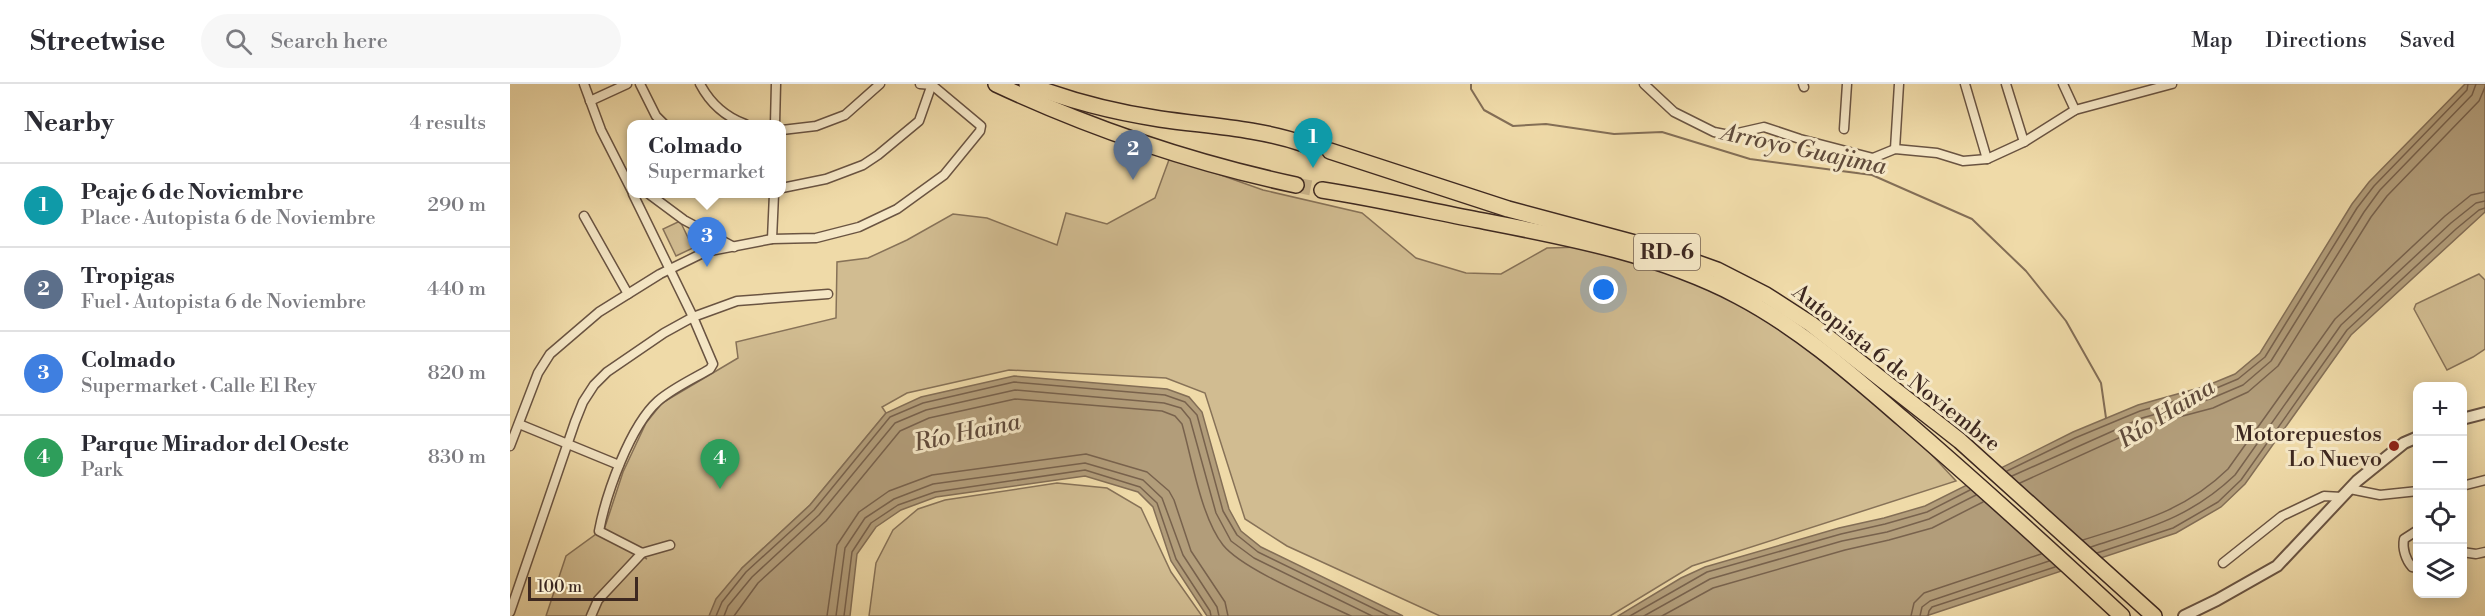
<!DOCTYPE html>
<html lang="en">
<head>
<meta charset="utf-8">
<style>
	body { margin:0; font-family:"Libre Bodoni",serif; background:#f7f7f7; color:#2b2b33 }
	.controls { position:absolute; right:18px; bottom:18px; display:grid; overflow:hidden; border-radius:12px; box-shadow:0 3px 15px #0003 }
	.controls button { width:54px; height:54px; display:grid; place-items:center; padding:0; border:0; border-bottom:2px solid #e1e1e2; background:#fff; color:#2b2b33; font:30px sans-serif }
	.scale { position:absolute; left:18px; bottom:15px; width:110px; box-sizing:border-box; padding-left:6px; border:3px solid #3d2820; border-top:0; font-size:16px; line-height:21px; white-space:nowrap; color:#3d2820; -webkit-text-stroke:4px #f5e7c6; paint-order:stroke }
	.you { position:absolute; left:1094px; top:206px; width:21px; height:21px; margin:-15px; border:4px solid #fff; border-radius:50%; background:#1a73e8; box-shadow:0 0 0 9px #1a73e833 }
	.badge { display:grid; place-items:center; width:39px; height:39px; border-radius:50%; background:#0b8043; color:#fff; font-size:20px; font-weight:700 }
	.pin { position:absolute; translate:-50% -50px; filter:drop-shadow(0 2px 3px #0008) }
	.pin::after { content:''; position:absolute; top:32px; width:21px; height:18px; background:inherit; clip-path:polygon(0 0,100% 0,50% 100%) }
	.popup { position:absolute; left:117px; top:36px; width:159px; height:78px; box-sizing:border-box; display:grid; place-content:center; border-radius:12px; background:#fff; filter:drop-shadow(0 2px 4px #0005); font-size:20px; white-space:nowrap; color:#7c7c81 }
	.popup b { font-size:22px; color:#2b2b33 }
	.popup::after { content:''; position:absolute; left:50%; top:100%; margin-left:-12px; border:12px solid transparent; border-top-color:#fff }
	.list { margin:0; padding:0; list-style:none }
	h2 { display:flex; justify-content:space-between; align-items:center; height:78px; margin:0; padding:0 24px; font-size:26px }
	h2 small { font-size:20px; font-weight:400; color:#7c7c81 }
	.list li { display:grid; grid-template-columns:39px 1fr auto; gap:18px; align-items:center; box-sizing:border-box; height:84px; padding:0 24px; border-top:2px solid #e1e1e2 }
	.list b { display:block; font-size:22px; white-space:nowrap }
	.list p { margin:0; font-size:20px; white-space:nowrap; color:#7c7c81 }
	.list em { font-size:20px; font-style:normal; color:#7c7c81 }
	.icon { flex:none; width:33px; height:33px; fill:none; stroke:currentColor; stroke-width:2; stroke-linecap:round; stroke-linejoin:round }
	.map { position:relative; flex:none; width:1975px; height:532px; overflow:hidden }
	header { display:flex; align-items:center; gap:36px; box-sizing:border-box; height:84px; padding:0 30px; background:#fff; border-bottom:2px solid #e1e1e2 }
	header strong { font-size:28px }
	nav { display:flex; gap:33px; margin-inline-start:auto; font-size:21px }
	.search { width:420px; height:54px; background:#f7f7f7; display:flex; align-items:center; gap:15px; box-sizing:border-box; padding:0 21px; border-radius:33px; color:#7c7c81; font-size:22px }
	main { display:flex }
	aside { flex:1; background:#fff }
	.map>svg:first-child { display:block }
	.green { fill:#d1bc91; stroke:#877258; stroke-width:1.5 }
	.water { fill:#b29d7a; stroke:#836e56; stroke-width:1.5 }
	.pier { fill:#efdaa8 }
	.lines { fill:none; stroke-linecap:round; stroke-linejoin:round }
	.shore { stroke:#78624d; stroke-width:1.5 }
	.stream { stroke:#836e56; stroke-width:2 }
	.motorway-tunnel { stroke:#cbb68d; stroke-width:15; stroke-dasharray:15 8; stroke-linecap:butt }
	.minor-casing { stroke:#6a5442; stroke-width:11 }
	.tertiary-casing { stroke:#6a5442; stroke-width:14 }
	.motorway-casing { stroke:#3d2820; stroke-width:18 }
	.minor { stroke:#f5e7c6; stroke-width:8 }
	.tertiary { stroke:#f5e7c6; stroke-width:10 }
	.motorway { stroke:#efdaa8; stroke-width:15 }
	.poi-dot { fill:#8f2418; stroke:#f5e7c6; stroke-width:2 }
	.labels { text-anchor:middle; stroke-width:6; stroke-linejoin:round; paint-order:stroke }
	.shield { fill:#f5e7c6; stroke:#746152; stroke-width:1.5 }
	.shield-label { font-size:21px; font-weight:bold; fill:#3d2820 }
	.street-label { font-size:22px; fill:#3d2820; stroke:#f5e7c6 }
	.poi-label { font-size:22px; fill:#3d2820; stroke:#f5e7c6; text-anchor:end }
	.water-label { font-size:24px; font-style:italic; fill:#604b3b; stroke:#f5e7c6 }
</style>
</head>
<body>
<header>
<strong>Streetwise</strong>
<div class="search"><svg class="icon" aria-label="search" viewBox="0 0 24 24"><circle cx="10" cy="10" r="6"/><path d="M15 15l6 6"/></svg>Search here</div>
<nav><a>Map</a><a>Directions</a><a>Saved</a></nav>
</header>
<main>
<aside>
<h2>Nearby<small>4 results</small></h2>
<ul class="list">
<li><span class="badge" style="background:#0f9aa8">1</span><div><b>Peaje 6 de Noviembre</b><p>Place · Autopista 6 de Noviembre</p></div><em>290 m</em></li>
<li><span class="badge" style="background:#5c6f8a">2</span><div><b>Tropigas</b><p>Fuel · Autopista 6 de Noviembre</p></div><em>440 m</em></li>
<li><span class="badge" style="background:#3f7fe0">3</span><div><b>Colmado</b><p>Supermarket · Calle El Rey</p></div><em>820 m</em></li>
<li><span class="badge" style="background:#2e9e5b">4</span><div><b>Parque Mirador del Oeste</b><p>Park</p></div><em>830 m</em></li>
</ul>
</aside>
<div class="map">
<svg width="1975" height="532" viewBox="0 0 1975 532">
	<rect width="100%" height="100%" fill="#efdaa8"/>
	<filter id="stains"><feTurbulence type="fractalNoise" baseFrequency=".00333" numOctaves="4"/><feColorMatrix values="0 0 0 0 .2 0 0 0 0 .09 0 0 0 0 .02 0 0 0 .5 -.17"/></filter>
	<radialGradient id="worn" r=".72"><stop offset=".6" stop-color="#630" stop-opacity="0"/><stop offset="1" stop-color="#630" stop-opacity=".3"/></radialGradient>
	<g class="green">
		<polygon points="660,73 753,106 852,129 906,174 956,189 991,190 1037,164 1071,163 1154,186 1223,214 1295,259 1421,370 1446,397 1182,482 1100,532 930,532 777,462 735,435 695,309 656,294 499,286 397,309 372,323 376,329 300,421 232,484 200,532 36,532 56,472 89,448 137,475 93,449 113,388 136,339 152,319 228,274 226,258 326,234 327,178 358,174 397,156 443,130 477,134 547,161 556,129 597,140 645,114"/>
		<polygon points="170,137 183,164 166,172 153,145"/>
		<polygon points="1969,190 1975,196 1975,265 1963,273 1937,286 1904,225 1906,220"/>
		<polygon points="547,399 597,404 631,424 661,488 692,532 359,532 366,479 383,446 408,425 435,416"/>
	</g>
	<g class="water">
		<polygon points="1955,0 1975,0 1975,128 1841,251 1735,400 1711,423 1666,449 1416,532 1108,532 1171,494 1195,483 1329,444 1374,434 1415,422 1563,348 1628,321 1696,302 1725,290 1750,269 1842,120 1859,98"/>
		<polygon points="504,292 657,305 679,313 692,328 719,425 731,447 751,463 893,532 697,532 661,477 643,423 628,408 575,392 426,413 391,426 366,443 347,470 340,532 199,532 206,515 232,484 300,421 376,329 411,313"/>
	</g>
	<polygon class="pier" points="1488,381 1591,477 1556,489 1457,397"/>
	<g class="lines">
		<g class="shore">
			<polyline points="1497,387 1565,354 1630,327 1697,308 1728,295 1755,273 1847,124 1864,102 1957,6 1958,0"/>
			<polyline points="1502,392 1632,334 1700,315 1733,301 1761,277 1854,128 1870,106 1962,11 1966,0"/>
			<polyline points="1510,399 1635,342 1703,324 1738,308 1768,282 1861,133 1877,112 1969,17 1975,3"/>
			<path d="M 1573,456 C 1629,438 1675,427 1718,385 L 1825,235 L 1935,132 L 1961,111 L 1975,108"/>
			<path d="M 1581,463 C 1638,444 1680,434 1725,391 L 1831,241 L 1941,139 L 1966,119 L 1975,117"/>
			<polyline points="1587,469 1663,444 1708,418 1731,396 1837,246 1946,145 1969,126 1975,124"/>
			<polyline points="206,532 212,518 236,488 304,426 380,333 413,319 504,298 655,311 675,318 687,331 713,427 727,451 748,468 879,532"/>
			<polyline points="214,532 218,522 242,493 309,431 385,339 416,326 505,306 654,319 671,324 680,335 706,429 721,457 744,474 862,532"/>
			<path d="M 224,532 L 248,499 L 316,437 L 390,347 L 419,334 L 505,315 L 652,327 L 665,332 L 672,340 C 682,375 691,433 713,461 C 733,486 810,517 841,532"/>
			<polyline points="317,532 327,461 349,428 379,407 422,391 576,370 637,388 659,407 664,416 681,467 715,518 718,532"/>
			<polyline points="326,532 335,464 355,434 384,415 423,400 575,379 633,396 652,414 673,471 707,523 709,532"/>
			<polyline points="334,532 342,468 361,439 388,421 425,408 575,386 630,403 647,419 666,475 700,527 701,532"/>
			<polyline points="1120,532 1197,488 1331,450 1375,440 1417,428 1460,406"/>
			<polyline points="1134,532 1200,495 1332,457 1377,448 1419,435 1466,411"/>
			<polyline points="1152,532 1203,504 1335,466 1379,456 1422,444 1473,418"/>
			<polyline points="1401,532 1404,519 1414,509 1531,470"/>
			<polyline points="1410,532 1412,523 1420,517 1539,477"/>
			<polyline points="1418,532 1419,527 1422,523 1545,483"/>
		</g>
		<polyline class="stream" points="961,0 961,5 974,26 1003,42 1036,40 1104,50 1152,48 1240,75 1362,91 1462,135 1516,187 1556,237 1591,299 1596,334"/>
		<g class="motorway-tunnel">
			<polyline points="794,60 820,67"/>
			<polyline points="786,101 812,106"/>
		</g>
		<g class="minor-casing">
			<g id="minor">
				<polyline points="74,0 91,46 122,107"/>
				<polyline points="130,0 146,32 154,40"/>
				<path d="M 190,0 C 200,19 216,33 235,40"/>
				<polyline points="1134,0 1164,28 1204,48 1219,51 1254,43 1290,55 1363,74 1385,65 1427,69 1453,77 1477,75 1514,58 1565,26 1662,0"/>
				<polyline points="1293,0 1294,3"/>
				<polyline points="1455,0 1477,75"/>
				<polyline points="1496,0 1514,58"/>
				<polyline points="1553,0 1565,26"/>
				<polyline points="80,17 117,0"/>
				<polyline points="265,40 266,0"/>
				<polyline points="1334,45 1337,0"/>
				<polyline points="272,46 306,42 335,31 370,0"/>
				<polyline points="1385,65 1389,0"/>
				<polyline points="272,104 316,95 353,81 368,71 409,37 422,0"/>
				<path d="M 123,110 L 183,233 L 203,280 L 200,285 C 183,295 163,304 148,317 C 120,342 96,410 89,447 L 132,469 L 160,461"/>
				<polyline points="139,110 174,136 224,163"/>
				<polyline points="74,132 118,210"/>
				<polyline points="262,155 264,110"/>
				<polyline points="9,340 109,381"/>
				<polyline points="0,362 28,289 40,270 89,228 150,190 195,168 262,155 306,154 349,143 387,125 434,91 470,47 471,42 422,1 410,0"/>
				<polyline points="1952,402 1975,396"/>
				<polyline points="1840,405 1870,411 1908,407"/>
				<path d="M 1908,446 L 1894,455 C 1892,465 1896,476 1902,483 L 1908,484"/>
				<polyline points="1952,468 1966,470 1975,468"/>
				<polyline points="1713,479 1772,432 1814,412 1832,413"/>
				<polyline points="0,528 65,338 73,318 84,301 97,288 154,249 183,233 227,217 318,210"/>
				<polyline points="81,532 88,516 132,469"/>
			</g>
		</g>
		<g class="tertiary-casing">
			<g id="tertiary">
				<polyline points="1952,335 1975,329"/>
				<polyline points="1674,532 1707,516 1767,482 1847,397 1894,359 1908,353"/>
			</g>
		</g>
		<g class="motorway-casing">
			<g id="motorway">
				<path d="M 486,0 C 580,44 684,79 786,101"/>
				<path d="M 517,0 C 560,17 604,28 650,35 C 698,42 748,44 794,60"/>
				<polyline points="820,67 998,125 1151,166 1207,186 1256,211 1301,240 1450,357 1644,532"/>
				<path d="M 812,106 C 864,114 916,126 968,136 C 1056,153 1148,170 1228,212 C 1289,244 1341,290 1393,335 C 1467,399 1540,465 1612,532"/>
			</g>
		</g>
		<use href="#minor" class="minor"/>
		<use href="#tertiary" class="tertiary"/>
		<use href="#motorway" class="motorway"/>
	</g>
	<circle class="poi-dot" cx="1884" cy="362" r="6"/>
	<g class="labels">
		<rect class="shield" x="1124" y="150" width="66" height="36" rx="4.5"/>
		<g class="shield-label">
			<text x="1157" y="175">RD-6</text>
		</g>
		<g class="street-label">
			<text transform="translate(1387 283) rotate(38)" y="8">Autopista 6 de Noviembre</text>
		</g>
		<g class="poi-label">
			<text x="1872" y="357">Motorepuestos<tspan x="1872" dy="25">Lo Nuevo</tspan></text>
		</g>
		<g class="water-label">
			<text transform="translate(1294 65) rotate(12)" y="8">Arroyo Guajima</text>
			<text transform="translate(1656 329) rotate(-32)" y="8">Río Haina</text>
			<text transform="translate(457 348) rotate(-12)" y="8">Río Haina</text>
		</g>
	</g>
	<rect width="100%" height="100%" filter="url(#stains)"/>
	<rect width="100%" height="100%" fill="url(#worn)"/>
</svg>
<div class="controls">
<button>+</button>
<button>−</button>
<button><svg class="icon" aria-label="locate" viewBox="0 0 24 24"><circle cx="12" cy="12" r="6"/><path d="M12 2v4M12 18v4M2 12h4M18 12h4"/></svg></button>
<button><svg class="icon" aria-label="layers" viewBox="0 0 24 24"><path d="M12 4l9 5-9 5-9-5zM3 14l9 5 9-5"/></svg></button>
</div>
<div class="scale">100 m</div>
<div class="you"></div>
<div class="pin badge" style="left:803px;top:84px;background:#0f9aa8">1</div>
<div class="pin badge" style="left:623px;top:96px;background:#5c6f8a">2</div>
<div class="pin badge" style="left:197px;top:183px;background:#3f7fe0">3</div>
<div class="popup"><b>Colmado</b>Supermarket</div>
<div class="pin badge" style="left:210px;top:405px;background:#2e9e5b">4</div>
</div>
</main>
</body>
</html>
